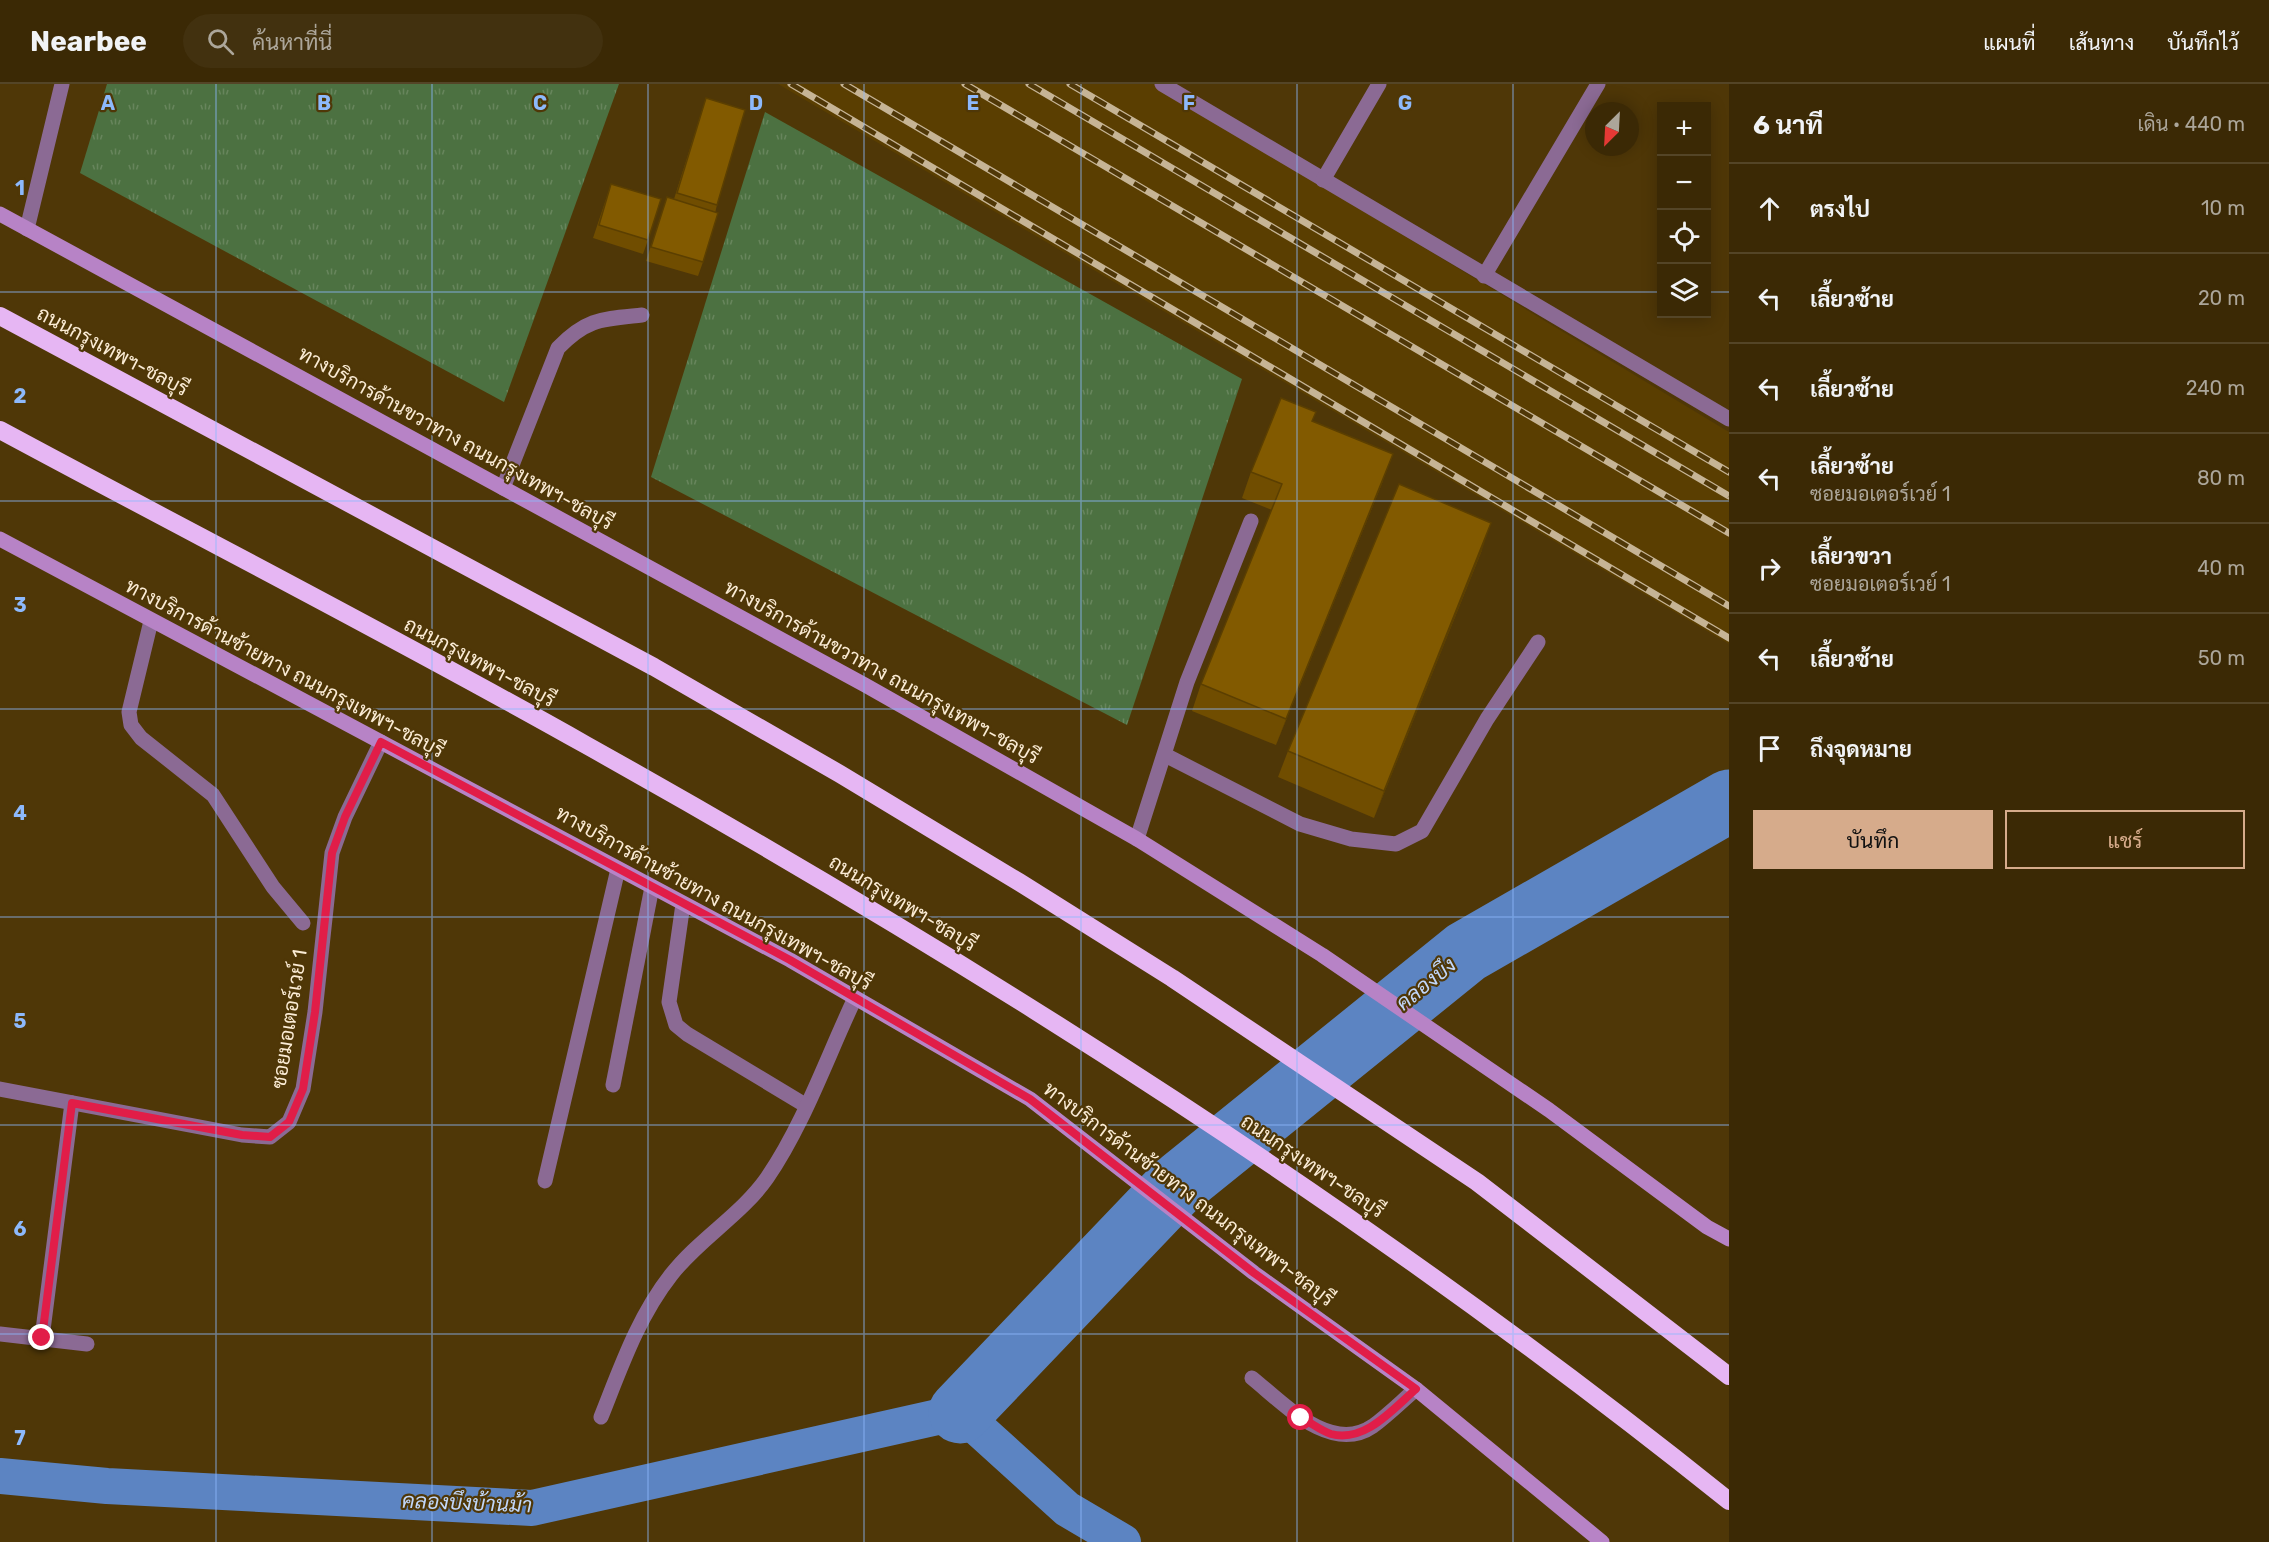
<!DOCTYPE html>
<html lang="th">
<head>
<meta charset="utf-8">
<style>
	body { margin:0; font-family:Rubik,Sarabun,sans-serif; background:#42310f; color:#f1f3f6 }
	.controls { position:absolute; right:18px; top:18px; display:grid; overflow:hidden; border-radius:0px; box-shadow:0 3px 15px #0003 }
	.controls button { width:54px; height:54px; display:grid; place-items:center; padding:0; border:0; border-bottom:2px solid #544527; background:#3b2905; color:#f1f3f6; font:30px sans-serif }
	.compass { position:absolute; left:1585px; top:18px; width:54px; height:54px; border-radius:50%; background:#3b2905; box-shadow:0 3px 15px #0003; rotate:204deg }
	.stop { position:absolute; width:18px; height:18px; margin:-14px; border:4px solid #e11d48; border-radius:50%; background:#fff }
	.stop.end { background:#e11d48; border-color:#fff; box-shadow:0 2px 6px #0008 }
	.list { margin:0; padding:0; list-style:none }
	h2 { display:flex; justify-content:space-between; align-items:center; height:78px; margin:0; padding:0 24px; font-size:26px }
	h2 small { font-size:20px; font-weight:400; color:#aca69a }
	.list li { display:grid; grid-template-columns:39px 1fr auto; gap:18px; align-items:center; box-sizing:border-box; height:90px; padding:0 24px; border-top:2px solid #544527 }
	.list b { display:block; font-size:22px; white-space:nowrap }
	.list p { margin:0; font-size:20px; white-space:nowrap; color:#aca69a }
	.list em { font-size:20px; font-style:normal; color:#aca69a }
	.actions { display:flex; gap:12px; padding:18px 24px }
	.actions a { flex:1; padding:14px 0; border:2px solid #d6ab8b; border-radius:0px; text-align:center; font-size:21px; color:#d6ab8b }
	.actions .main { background:#d6ab8b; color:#111 }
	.icon { flex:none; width:33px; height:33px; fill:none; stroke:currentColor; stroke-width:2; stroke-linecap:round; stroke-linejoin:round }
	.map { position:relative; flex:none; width:1729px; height:1458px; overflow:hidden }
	header { display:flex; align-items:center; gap:36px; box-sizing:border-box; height:84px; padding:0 30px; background:#3b2905; border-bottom:2px solid #544527 }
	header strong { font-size:28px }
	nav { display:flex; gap:33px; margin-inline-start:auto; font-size:21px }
	.search { width:420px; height:54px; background:#42310f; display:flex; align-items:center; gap:15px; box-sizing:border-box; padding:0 21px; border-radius:33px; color:#aca69a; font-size:22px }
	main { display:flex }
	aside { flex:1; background:#3b2905 }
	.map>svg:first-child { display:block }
	.built { fill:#5a3e01 }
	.grass { fill:url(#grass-tufts) }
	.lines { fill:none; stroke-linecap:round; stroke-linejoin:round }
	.canal { stroke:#5c84c2; stroke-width:36 }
	.river { stroke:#5c84c2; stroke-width:63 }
	.service { stroke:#8b6a94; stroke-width:15 }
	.minor { stroke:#8b6a94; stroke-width:15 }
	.secondary { stroke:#b783c6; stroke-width:15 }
	.motorway { stroke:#e6b6f3; stroke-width:18 }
	.rail-casing { stroke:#c6b495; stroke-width:7 }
	.rail { stroke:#4f3707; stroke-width:4.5; stroke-dasharray:14; stroke-linecap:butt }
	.wall { fill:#704d00 }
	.shaded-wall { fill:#5b3f00 }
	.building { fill:#825a00; stroke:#5b3f00; stroke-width:1.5 }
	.route { stroke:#e11d48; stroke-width:8 }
	.grid { fill:none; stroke:#8db9fc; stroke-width:1.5; stroke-opacity:0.55 }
	.labels { text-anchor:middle; stroke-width:4.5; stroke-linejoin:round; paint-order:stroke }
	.street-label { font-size:20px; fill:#fbecd5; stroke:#4f3707 }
	.water-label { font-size:21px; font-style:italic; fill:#c1d7fa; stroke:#4f3707 }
	.grid-label { font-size:20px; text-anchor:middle; font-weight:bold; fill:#8db9fc; stroke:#4f3707; stroke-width:4.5; stroke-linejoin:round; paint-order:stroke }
</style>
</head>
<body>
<header>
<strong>Nearbee</strong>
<div class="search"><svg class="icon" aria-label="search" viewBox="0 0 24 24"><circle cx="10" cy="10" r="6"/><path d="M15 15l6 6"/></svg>ค้นหาที่นี่</div>
<nav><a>แผนที่</a><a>เส้นทาง</a><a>บันทึกไว้</a></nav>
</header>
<main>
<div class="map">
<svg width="1729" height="1458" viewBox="0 0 1729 1458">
	<defs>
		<pattern id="grass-tufts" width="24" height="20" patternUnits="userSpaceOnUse" patternTransform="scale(1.5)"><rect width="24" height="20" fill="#4c7141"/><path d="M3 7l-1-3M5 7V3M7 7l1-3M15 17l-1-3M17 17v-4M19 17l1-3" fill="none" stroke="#67855c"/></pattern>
	</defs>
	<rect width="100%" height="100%" fill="#4f3707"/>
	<polygon class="built" points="778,0 1153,0 1729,348 1729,560"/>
	<g class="grass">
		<polygon points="107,0 619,0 504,318 80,89"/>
		<polygon points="765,28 1242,295 1127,641 651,393"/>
	</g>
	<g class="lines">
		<polyline class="canal" points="0,1392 107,1402 532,1424 960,1328 1067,1425 1123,1458"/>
		<polyline class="river" points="960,1328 1175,1103 1466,868 1729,717"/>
		<g class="service">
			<polyline points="151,537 129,628 131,641 141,654 213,711 273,803 303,839"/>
			<polyline points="1165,671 1300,740 1351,755 1396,760 1422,747 1487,635 1538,558"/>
			<polyline points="1137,755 1187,598 1251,437"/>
		</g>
		<g class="minor">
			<polyline points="1162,0 1729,335"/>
			<polyline points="1323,96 1379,0"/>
			<polyline points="27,145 62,0"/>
			<polyline points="1484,192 1598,0"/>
			<path d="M 503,404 L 558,264 C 587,234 603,235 642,231"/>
			<polyline points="683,820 669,918 676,941 687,950 805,1021"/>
			<polyline points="613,1001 652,803"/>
			<polyline points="0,1005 242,1051 270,1053 289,1038 303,1005 315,928 332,769 345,733 381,658"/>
			<polyline points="545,1097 618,785"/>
			<polyline points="0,1250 87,1260"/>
			<polyline points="42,1254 72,1019"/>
			<path d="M 1252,1294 C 1283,1319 1331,1371 1373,1342 C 1388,1331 1402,1317 1416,1305"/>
			<path d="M 601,1333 C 621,1283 638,1233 671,1191 C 699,1155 741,1131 767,1094 C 804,1040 827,973 855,914"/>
		</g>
		<g class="secondary">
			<polyline points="0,130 865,601 1137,755 1322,871 1549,1026 1707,1143 1729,1155"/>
			<polyline points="0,455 790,876 1030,1015 1254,1189 1416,1305 1602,1458"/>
		</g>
		<g class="motorway">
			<polyline points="0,232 654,583 840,690 1019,798 1172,894 1477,1098 1729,1292"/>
			<path d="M 0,346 C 195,451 393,552 586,661 C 985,884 1372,1131 1729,1417"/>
		</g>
		<g class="rail-casing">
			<g id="rail">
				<polyline points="791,0 1729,554"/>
				<polyline points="844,0 1729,522"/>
				<polyline points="965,0 1729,449"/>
				<polyline points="1029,0 1729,412"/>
				<polyline points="1070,0 1729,388"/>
			</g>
		</g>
		<use href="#rail" class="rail"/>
	</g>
	<g class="wall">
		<polygon points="706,14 717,121 703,178 698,192 646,177 667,113 674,115"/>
		<polygon points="611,100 648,156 643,170 593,154"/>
		<polygon points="1313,338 1383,397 1276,661 1192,627 1201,600 1272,426 1242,414 1251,388"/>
		<polygon points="1482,466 1374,734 1278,693 1288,667"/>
	</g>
	<g class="shaded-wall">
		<polygon points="1393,370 1383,397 1276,661 1286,635"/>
		<polygon points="1491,439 1482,466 1374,734 1384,707"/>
	</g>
	<g class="building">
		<polygon points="706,14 745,26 717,121 677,109"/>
		<polygon points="611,100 661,115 648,156 599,141"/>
		<polygon points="667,113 718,129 703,178 651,163"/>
		<polygon points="1281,314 1316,328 1312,337 1393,370 1286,635 1201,600 1282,400 1251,388"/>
		<polygon points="1399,400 1491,439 1384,707 1288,667"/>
	</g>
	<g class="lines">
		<path class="route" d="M 42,1254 L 72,1019 L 242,1051 L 270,1053 L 289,1038 L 303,1005 L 315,928 L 332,769 L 345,733 L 381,658 L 790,876 L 1030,1015 L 1254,1189 L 1416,1305 C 1393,1325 1365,1359 1331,1350 C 1321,1347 1310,1338 1301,1334"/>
	</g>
	<path class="grid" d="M 216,0 L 216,1458M 432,0 L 432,1458M 648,0 L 648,1458M 864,0 L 864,1458M 1081,0 L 1081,1458M 1297,0 L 1297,1458M 1513,0 L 1513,1458M 0,208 L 1662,208M 1706,208 L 1729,208M 0,417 L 1729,417M 0,625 L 1729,625M 0,833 L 1729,833M 0,1041 L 1729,1041M 0,1250 L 1729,1250"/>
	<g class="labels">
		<g class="street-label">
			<text transform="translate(113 267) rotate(28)" y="7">ถนนกรุงเทพฯ-ชลบุรี</text>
			<text transform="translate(456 354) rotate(29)" y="7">ทางบริการด้านขวาทาง ถนนกรุงเทพฯ-ชลบุรี</text>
			<text transform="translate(480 578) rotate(28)" y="7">ถนนกรุงเทพฯ-ชลบุรี</text>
			<text transform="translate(285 584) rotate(28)" y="7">ทางบริการด้านซ้ายทาง ถนนกรุงเทพฯ-ชลบุรี</text>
			<text transform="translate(882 588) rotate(29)" y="7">ทางบริการด้านขวาทาง ถนนกรุงเทพฯ-ชลบุรี</text>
			<text transform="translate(714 814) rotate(29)" y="7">ทางบริการด้านซ้ายทาง ถนนกรุงเทพฯ-ชลบุรี</text>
			<text transform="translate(903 819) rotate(31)" y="7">ถนนกรุงเทพฯ-ชลบุรี</text>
			<text transform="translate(289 935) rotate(-81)" y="7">ซอยมอเตอร์เวย์ 1</text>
			<text transform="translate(1313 1082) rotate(34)" y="7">ถนนกรุงเทพฯ-ชลบุรี</text>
			<text transform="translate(1189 1110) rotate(37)" y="7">ทางบริการด้านซ้ายทาง ถนนกรุงเทพฯ-ชลบุรี</text>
		</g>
		<g class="water-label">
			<text transform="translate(1426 900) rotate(-39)" y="7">คลองบึง</text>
			<text transform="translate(467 1419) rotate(2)" y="7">คลองบึงบ้านม้า</text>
		</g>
	</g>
	<g class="grid-label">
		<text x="108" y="26">A</text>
		<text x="324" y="26">B</text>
		<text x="540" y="26">C</text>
		<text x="756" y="26">D</text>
		<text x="973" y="26">E</text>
		<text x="1189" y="26">F</text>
		<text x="1405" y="26">G</text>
		<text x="20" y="111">1</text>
		<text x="20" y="319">2</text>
		<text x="20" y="528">3</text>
		<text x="20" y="736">4</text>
		<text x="20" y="944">5</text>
		<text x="20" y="1152">6</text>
		<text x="20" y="1361">7</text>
	</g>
</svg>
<div class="controls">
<button>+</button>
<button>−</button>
<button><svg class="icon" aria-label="locate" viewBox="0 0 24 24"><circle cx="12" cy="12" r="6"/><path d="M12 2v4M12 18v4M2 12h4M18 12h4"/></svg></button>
<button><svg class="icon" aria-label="layers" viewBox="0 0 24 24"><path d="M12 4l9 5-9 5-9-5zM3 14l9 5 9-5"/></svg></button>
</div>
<svg class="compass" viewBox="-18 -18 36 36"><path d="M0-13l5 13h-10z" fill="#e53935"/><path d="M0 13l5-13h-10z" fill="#aca69a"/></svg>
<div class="stop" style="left:1301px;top:1334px"></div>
<div class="stop end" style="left:42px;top:1254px"></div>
</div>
<aside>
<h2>6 นาที<small>เดิน · 440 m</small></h2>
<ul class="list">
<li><svg class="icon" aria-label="ahead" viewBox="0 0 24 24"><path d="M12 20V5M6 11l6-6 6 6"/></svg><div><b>ตรงไป</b></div><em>10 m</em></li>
<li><svg class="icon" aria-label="left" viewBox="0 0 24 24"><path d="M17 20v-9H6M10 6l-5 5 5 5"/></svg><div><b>เลี้ยวซ้าย</b></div><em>20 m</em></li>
<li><svg class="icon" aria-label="left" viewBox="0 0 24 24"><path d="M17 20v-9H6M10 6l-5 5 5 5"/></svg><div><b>เลี้ยวซ้าย</b></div><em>240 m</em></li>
<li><svg class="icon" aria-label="left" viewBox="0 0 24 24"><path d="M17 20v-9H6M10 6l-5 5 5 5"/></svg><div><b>เลี้ยวซ้าย</b><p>ซอยมอเตอร์เวย์ 1</p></div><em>80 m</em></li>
<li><svg class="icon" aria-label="right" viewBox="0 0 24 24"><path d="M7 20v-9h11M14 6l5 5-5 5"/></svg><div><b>เลี้ยวขวา</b><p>ซอยมอเตอร์เวย์ 1</p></div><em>40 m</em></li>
<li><svg class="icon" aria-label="left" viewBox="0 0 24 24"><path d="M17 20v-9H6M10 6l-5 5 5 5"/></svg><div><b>เลี้ยวซ้าย</b></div><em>50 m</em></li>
<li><svg class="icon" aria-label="arrive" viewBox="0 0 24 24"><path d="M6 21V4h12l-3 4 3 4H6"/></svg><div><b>ถึงจุดหมาย</b></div></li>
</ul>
<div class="actions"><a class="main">บันทึก</a><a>แชร์</a></div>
</aside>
</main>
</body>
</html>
